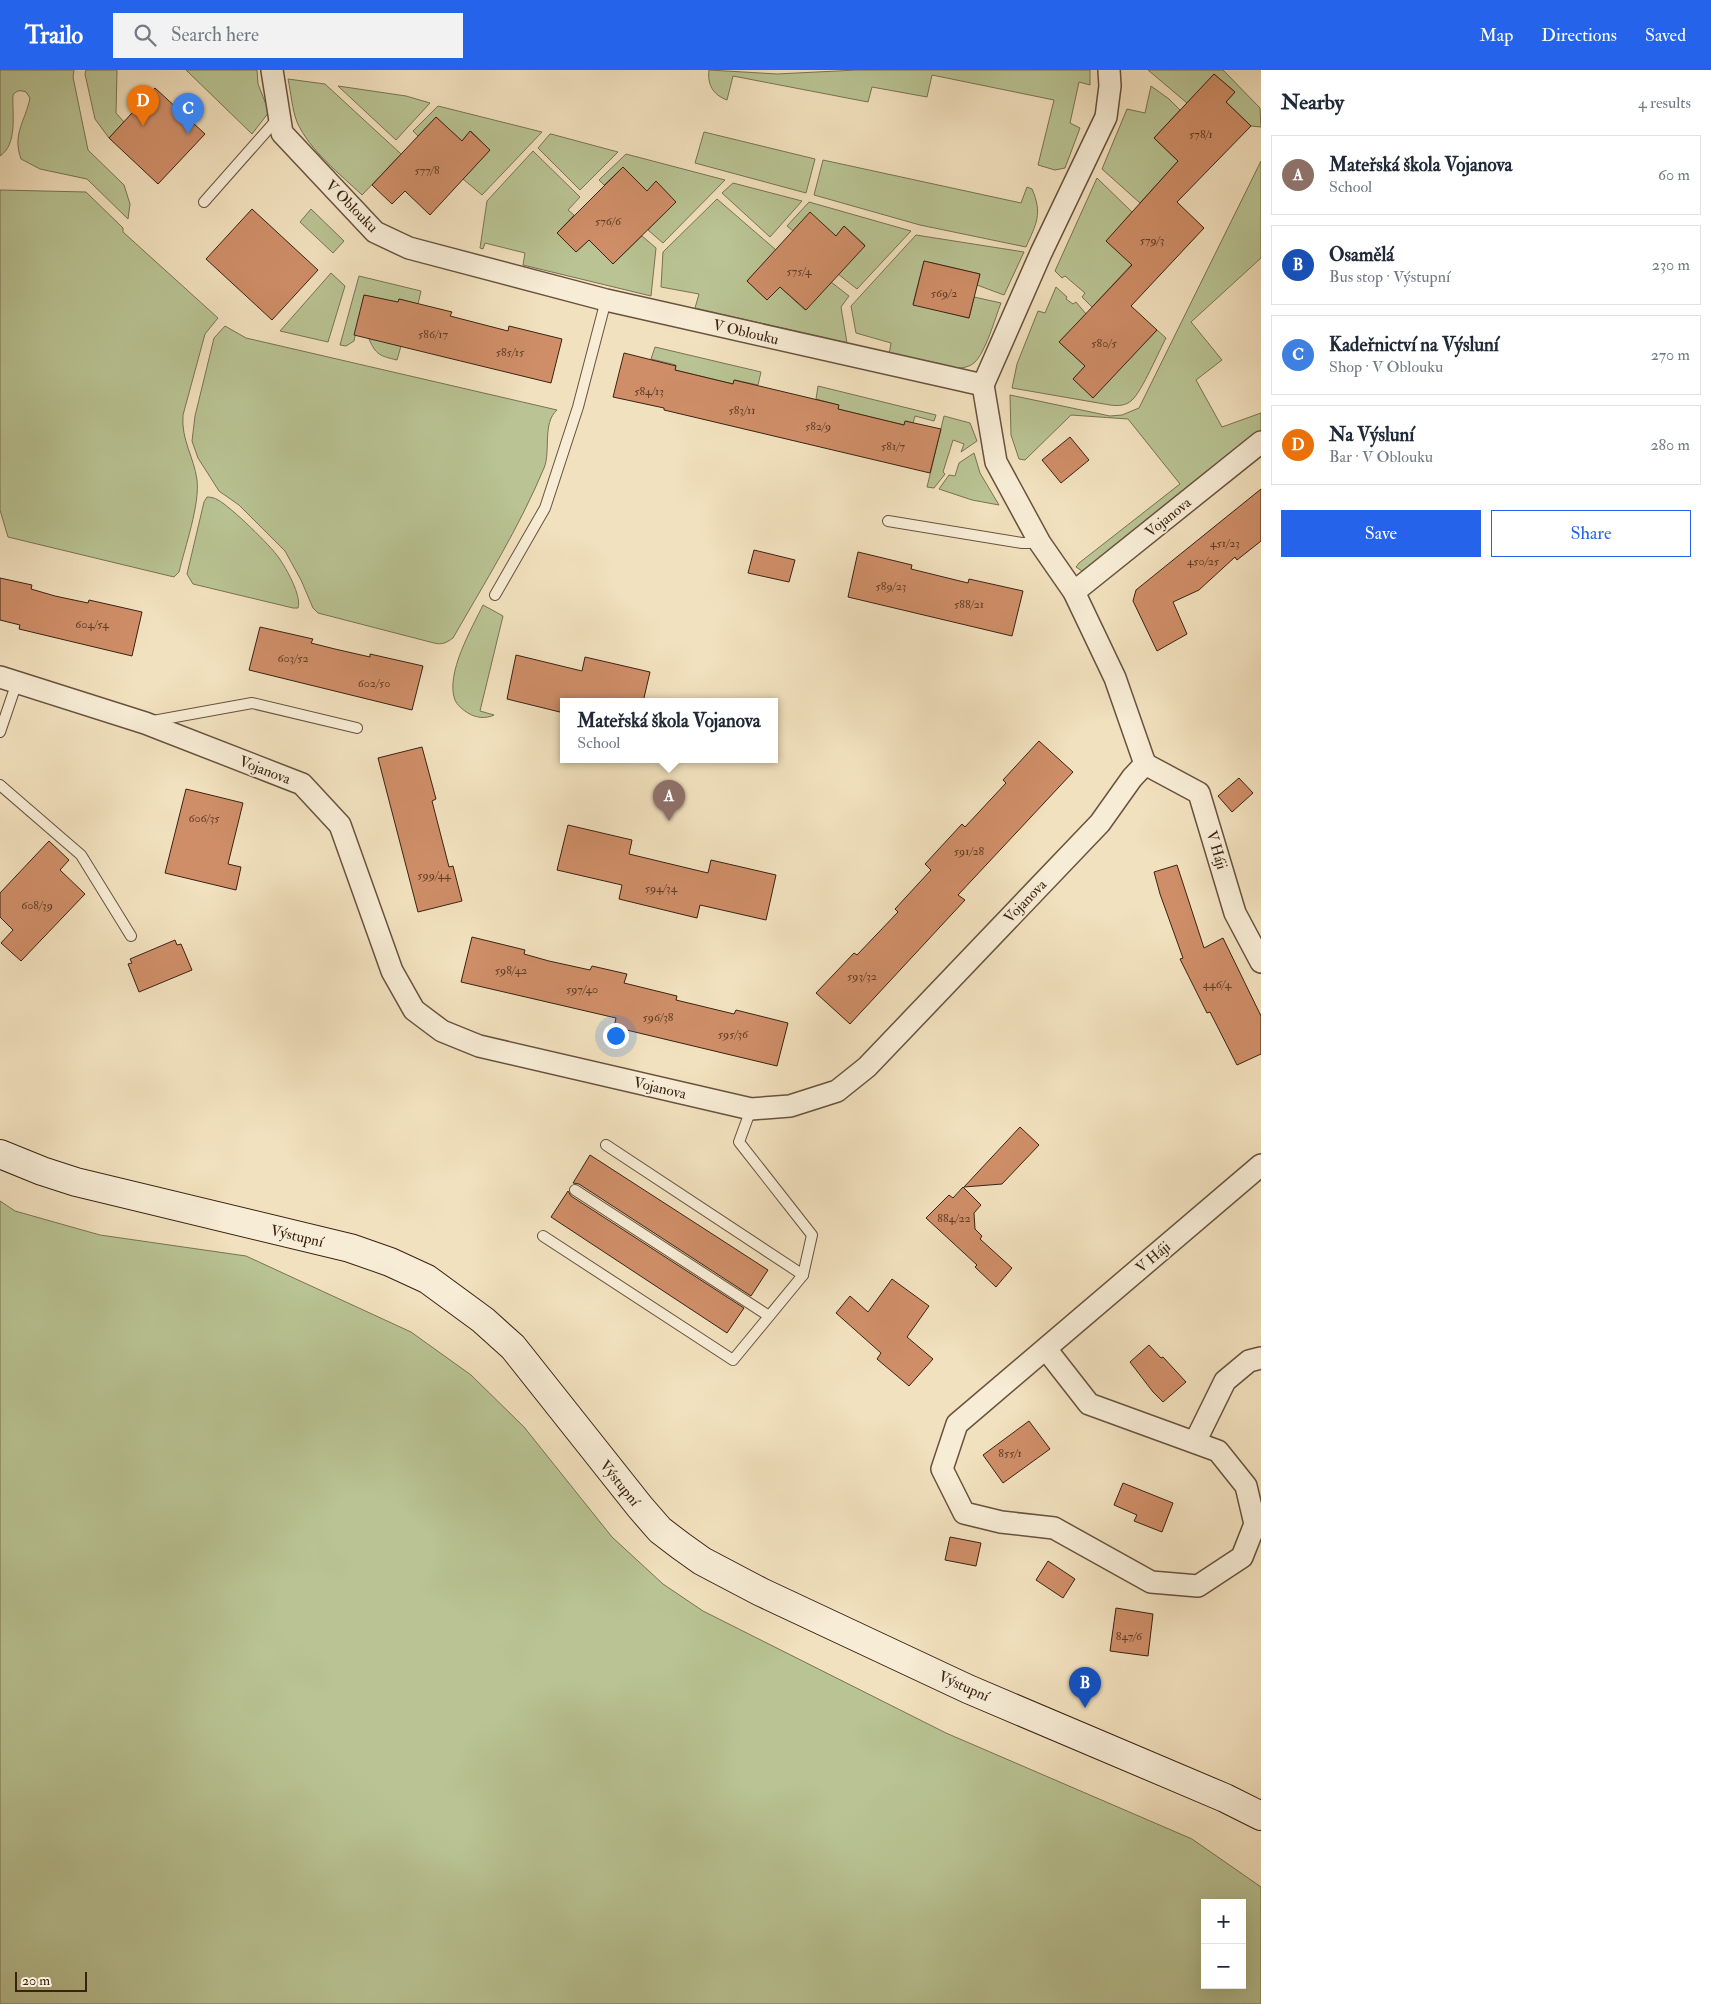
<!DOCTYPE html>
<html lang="en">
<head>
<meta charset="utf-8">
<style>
	body { margin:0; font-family:"IM FELL Double Pica",serif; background:#f2f2f3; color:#1f2937 }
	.controls { position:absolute; right:15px; bottom:15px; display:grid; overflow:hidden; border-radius:0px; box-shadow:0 5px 20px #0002 }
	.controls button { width:45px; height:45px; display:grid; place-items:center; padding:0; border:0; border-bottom:1px solid #e0e1e3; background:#fff; color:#1f2937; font:25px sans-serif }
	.scale { position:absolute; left:15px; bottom:12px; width:72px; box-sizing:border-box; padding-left:5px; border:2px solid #3a2213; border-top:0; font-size:14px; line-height:18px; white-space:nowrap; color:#3a2213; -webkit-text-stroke:4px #f7ecd5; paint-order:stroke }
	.you { position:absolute; left:615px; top:965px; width:18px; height:18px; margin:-12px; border:4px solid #fff; border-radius:50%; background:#1a73e8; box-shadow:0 0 0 8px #1a73e833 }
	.badge { display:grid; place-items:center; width:32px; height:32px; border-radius:50%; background:#2563eb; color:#fff; font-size:16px; font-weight:700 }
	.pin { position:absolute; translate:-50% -41px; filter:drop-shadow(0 1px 2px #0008) }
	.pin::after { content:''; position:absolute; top:26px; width:18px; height:15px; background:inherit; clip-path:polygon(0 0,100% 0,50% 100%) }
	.popup { position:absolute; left:560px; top:628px; width:218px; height:65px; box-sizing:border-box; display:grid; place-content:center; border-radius:0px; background:#fff; filter:drop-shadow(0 1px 4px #0005); font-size:16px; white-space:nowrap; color:#747a83 }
	.popup b { font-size:19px; color:#1f2937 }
	.popup::after { content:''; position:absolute; left:50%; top:100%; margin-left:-10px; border:10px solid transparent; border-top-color:#fff }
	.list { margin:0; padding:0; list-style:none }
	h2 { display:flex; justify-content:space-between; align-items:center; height:65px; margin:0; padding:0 20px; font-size:21px }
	h2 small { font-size:16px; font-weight:400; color:#747a83 }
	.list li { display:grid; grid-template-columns:32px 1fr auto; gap:15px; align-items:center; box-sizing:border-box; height:80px; margin:0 10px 10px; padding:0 10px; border:1px solid #e0e1e3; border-radius:0px }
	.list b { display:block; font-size:19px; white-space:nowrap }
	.list p { margin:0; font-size:16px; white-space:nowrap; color:#747a83 }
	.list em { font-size:16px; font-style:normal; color:#747a83 }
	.actions { display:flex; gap:10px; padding:15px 20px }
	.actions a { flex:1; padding:11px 0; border:1px solid #2563eb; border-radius:0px; text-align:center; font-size:18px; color:#2563eb }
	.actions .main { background:#2563eb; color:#fff }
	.icon { flex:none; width:28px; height:28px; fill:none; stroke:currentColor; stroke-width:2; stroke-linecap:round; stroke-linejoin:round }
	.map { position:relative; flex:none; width:1261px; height:1934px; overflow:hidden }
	header { display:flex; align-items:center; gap:30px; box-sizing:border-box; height:70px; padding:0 25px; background:#2563eb; color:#fff }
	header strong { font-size:24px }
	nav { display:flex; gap:28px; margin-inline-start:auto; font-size:18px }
	.search { width:350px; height:45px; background:#f2f2f3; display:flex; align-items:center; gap:12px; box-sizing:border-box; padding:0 18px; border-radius:0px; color:#747a83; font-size:19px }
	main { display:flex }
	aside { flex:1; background:#fff }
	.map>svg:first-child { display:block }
	.green { fill:#b9c393; stroke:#7a7253; fill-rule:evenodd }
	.building { fill:#cf8e68; stroke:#3a2213 }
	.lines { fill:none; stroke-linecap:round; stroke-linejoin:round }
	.lane-casing { stroke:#68523e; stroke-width:12 }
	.street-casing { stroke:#68523e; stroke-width:24 }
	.secondary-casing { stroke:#3a2213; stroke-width:30 }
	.lane { stroke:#f7ecd5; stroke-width:10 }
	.street { stroke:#f7ecd5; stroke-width:21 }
	.secondary { stroke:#f7ecd5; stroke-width:28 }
	.labels { text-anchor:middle; stroke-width:4; stroke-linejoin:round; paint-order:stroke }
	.number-label { font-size:12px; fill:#5f3d28 }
	.street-label { font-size:15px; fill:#3a2213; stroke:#f7ecd5 }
</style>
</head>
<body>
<header>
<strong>Trailo</strong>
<div class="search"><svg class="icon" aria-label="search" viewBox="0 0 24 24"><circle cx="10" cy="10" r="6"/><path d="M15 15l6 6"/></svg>Search here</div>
<nav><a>Map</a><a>Directions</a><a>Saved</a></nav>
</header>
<main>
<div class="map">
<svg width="1261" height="1934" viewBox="0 0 1261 1934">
	<rect width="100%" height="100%" fill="#f2e1be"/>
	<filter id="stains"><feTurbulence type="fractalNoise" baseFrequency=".004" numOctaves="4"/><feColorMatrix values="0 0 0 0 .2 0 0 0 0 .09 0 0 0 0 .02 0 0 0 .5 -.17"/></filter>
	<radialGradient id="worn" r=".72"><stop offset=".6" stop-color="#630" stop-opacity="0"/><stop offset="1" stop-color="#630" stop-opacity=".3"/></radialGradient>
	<g class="green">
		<path d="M 0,0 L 74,0 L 73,7 L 88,80 L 124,115 L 130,134 L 128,149 L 87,109 L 40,99 L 21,89 C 12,64 25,52 30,28 L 26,22 C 20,20 17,20 13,25 C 12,44 18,74 0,86 Z"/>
		<polygon points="86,0 117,0 116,43 124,52 109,68 95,49 85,4"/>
		<polygon points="186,0 257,0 258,14 269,42 252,64"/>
		<path d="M 709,0 L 777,4 L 857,0 L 1090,0 L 1090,15 L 1079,12 L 1070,53 L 1080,58 L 1065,98 L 1055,100 L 1038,95 L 1054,30 L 932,5 L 927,27 L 872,17 L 868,32 L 733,6 L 727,30 C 713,25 707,14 709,0 Z"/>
		<polygon points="1148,0 1223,0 1260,38 1261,57 1251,56 1226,32 1235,22 1214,4 1187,33"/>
		<path d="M 288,9 L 325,14 L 401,84 L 362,125 C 340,104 310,81 297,52 C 292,39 291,23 288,9 Z"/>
		<polygon points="338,16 406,26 430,33 396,70"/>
		<polygon points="1151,16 1169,29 1180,40 1154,68 1178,91 1140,133 1102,99 1127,39 1145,43"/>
		<polygon points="438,36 542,62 482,125 463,109 490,80 471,61 462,71 436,47 418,66 413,61"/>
		<polygon points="704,62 815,89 806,123 695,93"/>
		<polygon points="550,64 551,64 618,82 580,120 538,78"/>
		<polygon points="533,81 580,127 568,140 574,145 557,163 576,182 589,170 613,194 642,166 656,178 651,226 523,195 525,183 485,173 483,179 480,178 487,131"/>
		<polygon points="626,84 725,110 663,173 648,160 676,132 656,112 647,121 623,97 604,115 599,110"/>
		<path d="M 823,90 L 1021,133 L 1027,117 L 1032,119 C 1043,144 1036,154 1026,177 L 920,155 L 814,125 Z"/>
		<polygon points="1261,91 1261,188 1191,252 1222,290 1196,310 1222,357 1261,343 1261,363 1082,501 1076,497 1079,493 1180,414 1128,349 1071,345 1025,390 1019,389 1011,365 1010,325 1110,346 1122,345 1139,338"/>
		<polygon points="1097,108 1132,142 1107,171 1132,194 1092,237 1082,227 1085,223 1065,206 1062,208 1055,201"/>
		<polygon points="733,113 802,131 770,167 722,123"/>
		<path d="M 0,120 L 86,122 L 123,158 L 123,162 L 218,248 L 205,264 L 183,345 C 181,370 194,387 197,410 C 200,434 185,477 179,502 L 174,507 L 8,467 L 0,440 Z"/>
		<polygon points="717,129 776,180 747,211 767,230 780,217 805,240 831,212 849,226 841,237 847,273 695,238 699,224 661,217 663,182"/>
		<polygon points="809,132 911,161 857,219 838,204 865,175 844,156 836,166 810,143 793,161 787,156"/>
		<polygon points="311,139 344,171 333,183 300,152"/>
		<path d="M 916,165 L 1024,182 L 1004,225 L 977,215 L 980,204 L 924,191 L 913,234 L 969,248 L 974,227 L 1001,233 C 995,248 986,282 974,293 C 958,307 908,289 889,285 L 891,273 L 856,263 L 851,236 Z"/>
		<polygon points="331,203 345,216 328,272 280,261"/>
		<path d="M 359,206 L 421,221 L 418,234 L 399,229 L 388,273 L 401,276 L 397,290 C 380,286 376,285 369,269 L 387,230 L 364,225 L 354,271 L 346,276 L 340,275 Z"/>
		<path d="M 1056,217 L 1067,227 L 1066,229 L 1073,234 L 1076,232 L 1086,244 L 1059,272 L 1085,296 L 1073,309 L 1093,327 L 1157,260 L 1166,268 C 1159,281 1142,321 1132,330 C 1126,336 1118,336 1110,335 L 1012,318 L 1017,294 L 1038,241 L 1045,243 Z"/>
		<path d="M 225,256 L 246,268 L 557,340 C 542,353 551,382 544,398 C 519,458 485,512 453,568 C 446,573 442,575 434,573 L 318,543 L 313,538 L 301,510 L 285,481 L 239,435 L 219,421 L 198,388 L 192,371 L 195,346 L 214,268 Z"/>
		<polygon points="655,277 761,302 758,315 735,310 733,314 675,300 676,295 651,289"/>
		<polygon points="818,316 936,345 934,351 915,346 913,353 906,351 904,355 838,339 838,335 816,329"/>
		<polygon points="944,346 970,353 977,371 961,382 964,374 953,370 943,402 945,404 934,418 927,417"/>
		<polygon points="974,383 980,403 999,435 972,430 939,419 949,405 955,406 959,393"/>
		<path d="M 207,427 C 211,427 215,428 218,430 C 231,437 271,476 279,488 C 286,498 302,526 298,538 L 293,538 L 193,514 L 187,504 L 204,432 Z"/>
		<path d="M 483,535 L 503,546 L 480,641 L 494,645 C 486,649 476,648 468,643 C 463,640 457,635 455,630 C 445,604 472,558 483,535 Z"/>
		<path d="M 0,1131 L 15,1141 L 100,1165 L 246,1186 L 411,1262 L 471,1305 L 524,1357 L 612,1467 L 663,1514 L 703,1541 L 946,1663 L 1192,1769 L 1261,1817 L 1261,1934 L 0,1934 ZM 1205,1833 L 1242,1833 L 1242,1915 L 1205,1915 Z"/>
	</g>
	<g class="building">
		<polygon points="1214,4 1235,22 1226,32 1251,56 1177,132 1204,158 1131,236 1157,260 1093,328 1073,309 1085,296 1059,272 1132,195 1106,171 1178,91 1154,68"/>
		<polygon points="155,18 205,64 158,114 109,68"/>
		<polygon points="436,47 462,71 470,61 490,80 430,145 405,121 392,134 372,115"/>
		<polygon points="623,97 647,121 656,111 676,132 613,194 589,170 576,182 557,163"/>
		<polygon points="252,139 318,200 272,250 206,189"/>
		<polygon points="810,142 836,166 844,156 865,176 806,240 780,217 767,230 747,211"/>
		<polygon points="924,191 980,204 969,248 913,235"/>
		<polygon points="364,225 398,232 399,229 452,242 450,246 508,261 509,256 562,269 551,313 354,265"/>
		<polygon points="624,283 676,296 675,300 733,314 734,310 839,335 838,339 904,355 905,351 941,359 930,403 664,340 664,338 613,327"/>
		<polygon points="1070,367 1089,390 1061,413 1042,390"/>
		<polygon points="1261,419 1261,471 1237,490 1235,487 1199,520 1173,532 1187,564 1157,581 1133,531 1136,520"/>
		<polygon points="754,480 795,490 789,512 748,503"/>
		<polygon points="858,482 912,495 911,499 968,513 969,509 1023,521 1012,566 848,527"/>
		<polygon points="0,508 32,515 31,519 55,526 88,533 89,530 142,542 132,586 19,559 20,555 0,550"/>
		<polygon points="260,557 313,569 311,573 335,579 370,587 370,584 423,596 412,640 249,600"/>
		<polygon points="516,585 582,601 585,587 650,602 643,632 564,632 564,643 507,629"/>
		<polygon points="1039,671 1073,702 958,825 965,830 850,954 816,923 854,883 857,885 898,842 895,839 931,800 925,794 962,754 965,757 1006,713 1003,710"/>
		<polygon points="422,677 436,729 432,731 449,797 453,796 462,831 418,842 378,688"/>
		<polygon points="1239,708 1253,723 1232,742 1218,726"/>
		<polygon points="186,719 243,733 228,794 241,797 236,820 165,803"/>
		<polygon points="568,755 632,770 629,784 708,803 711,790 776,805 766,850 700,835 697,848 619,829 622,815 557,800"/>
		<polygon points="49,771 69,790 60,800 85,824 21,891 1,873 13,860 0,847 0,823"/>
		<polygon points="1177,795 1204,878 1223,868 1261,946 1261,984 1237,995 1210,942 1207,943 1180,889 1183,888 1160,824 1154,802"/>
		<polygon points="472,867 525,880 524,884 549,891 590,900 592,896 627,904 624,913 677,926 676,930 734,944 736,940 788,953 777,996 614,957 616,948 461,912"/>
		<polygon points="175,870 177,875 181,874 192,900 139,922 128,894 132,893 130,889"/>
		<polygon points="1020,1057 1039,1075 1002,1114 964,1117"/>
		<polygon points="590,1085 768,1200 751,1226 579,1114 573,1113"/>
		<polygon points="963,1117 981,1135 974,1143 975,1159 982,1166 980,1169 1012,1198 996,1217 975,1197 977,1195 926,1148 949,1125 953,1128"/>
		<polygon points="568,1121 571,1126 744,1238 727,1263 551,1147"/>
		<polygon points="892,1209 929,1236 907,1267 933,1289 909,1316 877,1289 881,1283 836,1243 850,1226 868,1242"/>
		<polygon points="1149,1275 1161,1288 1163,1287 1186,1312 1163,1332 1153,1322 1130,1292"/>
		<polygon points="1029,1351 1050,1379 1003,1413 983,1385"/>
		<polygon points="1123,1413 1173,1433 1162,1462 1134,1451 1137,1445 1114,1435"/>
		<polygon points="950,1467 981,1473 976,1496 945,1490"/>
		<polygon points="1048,1491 1075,1509 1063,1528 1036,1510"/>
		<polygon points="1116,1538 1153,1544 1148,1586 1110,1581"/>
	</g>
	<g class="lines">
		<g class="lane-casing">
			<g id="lane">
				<polyline points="204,132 279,47"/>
				<polyline points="888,451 1022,473 1040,473"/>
				<polyline points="495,525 545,438 578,337 606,230"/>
				<polyline points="153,651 252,633 357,658"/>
				<polyline points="0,662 17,612"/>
				<polyline points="0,715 81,785 131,866"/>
				<polyline points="606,1075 803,1205"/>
				<polyline points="575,1120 769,1246"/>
				<polyline points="543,1166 733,1290 803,1205 812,1165 739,1072 751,1039"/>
			</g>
		</g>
		<g class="street-casing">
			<g id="street">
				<polyline points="272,0 282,63 375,162 409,178 606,230 983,315"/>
				<polyline points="983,315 1041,183 1106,47 1110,16 1109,0"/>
				<polyline points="1074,522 1261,372"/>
				<polyline points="0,607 145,653 302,714 340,755 392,901 414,940 442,961 479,976 751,1039 790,1036 837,1021 867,997 1100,753 1132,708 1145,694 1115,608 1074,522 1040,473 996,392 983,315"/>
				<polyline points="1145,694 1199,723 1235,843 1261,892"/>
				<polyline points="1046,1279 1089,1334 1218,1381 1246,1416 1255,1454 1242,1487 1198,1516 1151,1512 1054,1458 1001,1452 964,1443 942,1399 957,1354 1261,1095"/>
				<polyline points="1195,1372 1225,1311 1249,1291 1261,1288"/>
			</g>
		</g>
		<g class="secondary-casing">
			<polyline id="secondary" points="0,1084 42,1101 76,1112 350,1178 390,1192 427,1209 483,1250 513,1277 640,1437 660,1460 681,1476 702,1491 761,1522 968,1619 1225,1728 1261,1746"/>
		</g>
		<use href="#lane" class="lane"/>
		<use href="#street" class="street"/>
		<use href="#secondary" class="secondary"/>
	</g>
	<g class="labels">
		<g class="number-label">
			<text x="1201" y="68">578/1</text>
			<text x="427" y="104">577/8</text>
			<text x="608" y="155">576/6</text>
			<text x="1152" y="174">579/3</text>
			<text x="799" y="205">575/4</text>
			<text x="944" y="227">569/2</text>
			<text x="433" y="268">586/17</text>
			<text x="1104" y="277">580/5</text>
			<text x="510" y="286">585/15</text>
			<text x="649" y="325">584/13</text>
			<text x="742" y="344">583/11</text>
			<text x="818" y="360">582/9</text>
			<text x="893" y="380">581/7</text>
			<text x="1225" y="477">451/23</text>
			<text x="1203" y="495">450/25</text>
			<text x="891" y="520">589/23</text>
			<text x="969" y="538">588/21</text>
			<text x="92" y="558">604/54</text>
			<text x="293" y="592">603/52</text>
			<text x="374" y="617">602/50</text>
			<text x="204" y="752">606/35</text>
			<text x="969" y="785">591/28</text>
			<text x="434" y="809">599/44</text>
			<text x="661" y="822">594/34</text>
			<text x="37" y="839">608/39</text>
			<text x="511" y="904">598/42</text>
			<text x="862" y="910">593/32</text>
			<text x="1217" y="918">446/4</text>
			<text x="582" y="923">597/40</text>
			<text x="658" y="951">596/38</text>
			<text x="733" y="968">595/36</text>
			<text x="954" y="1152">884/22</text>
			<text x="1010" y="1387">855/1</text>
			<text x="1129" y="1570">847/6</text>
		</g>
		<g class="street-label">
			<text transform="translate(352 136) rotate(45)" y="5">V Oblouku</text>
			<text transform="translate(746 262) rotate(13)" y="5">V Oblouku</text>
			<text transform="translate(1168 447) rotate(-39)" y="5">Vojanova</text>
			<text transform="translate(265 700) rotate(21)" y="5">Vojanova</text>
			<text transform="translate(1217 780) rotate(73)" y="5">V Háji</text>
			<text transform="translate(1025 831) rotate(-46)" y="5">Vojanova</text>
			<text transform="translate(660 1018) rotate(13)" y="5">Vojanova</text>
			<text transform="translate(297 1166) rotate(13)" y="5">Výstupní</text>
			<text transform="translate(1153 1187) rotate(-40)" y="5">V Háji</text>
			<text transform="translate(620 1413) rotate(51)" y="5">Výstupní</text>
			<text transform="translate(964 1616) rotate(24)" y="5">Výstupní</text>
		</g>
	</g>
	<rect width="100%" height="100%" filter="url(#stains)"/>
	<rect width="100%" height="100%" fill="url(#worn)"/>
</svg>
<div class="controls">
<button>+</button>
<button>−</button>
</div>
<div class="scale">20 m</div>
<div class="you"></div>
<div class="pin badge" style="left:669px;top:751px;background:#8d6e63">A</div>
<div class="popup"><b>Mateřská škola Vojanova</b>School</div>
<div class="pin badge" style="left:1085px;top:1638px;background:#1a4fb4">B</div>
<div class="pin badge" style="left:188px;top:64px;background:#3f7fe0">C</div>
<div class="pin badge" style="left:143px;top:56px;background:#e8710a">D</div>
</div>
<aside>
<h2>Nearby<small>4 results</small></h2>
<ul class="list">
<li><span class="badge" style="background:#8d6e63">A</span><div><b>Mateřská škola Vojanova</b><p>School</p></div><em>60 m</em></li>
<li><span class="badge" style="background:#1a4fb4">B</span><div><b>Osamělá</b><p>Bus stop · Výstupní</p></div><em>230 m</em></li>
<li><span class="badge" style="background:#3f7fe0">C</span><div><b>Kadeřnictví na Výsluní</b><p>Shop · V Oblouku</p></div><em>270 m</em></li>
<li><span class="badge" style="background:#e8710a">D</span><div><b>Na Výsluní</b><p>Bar · V Oblouku</p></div><em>280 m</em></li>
</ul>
<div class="actions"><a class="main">Save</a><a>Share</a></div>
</aside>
</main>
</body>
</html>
